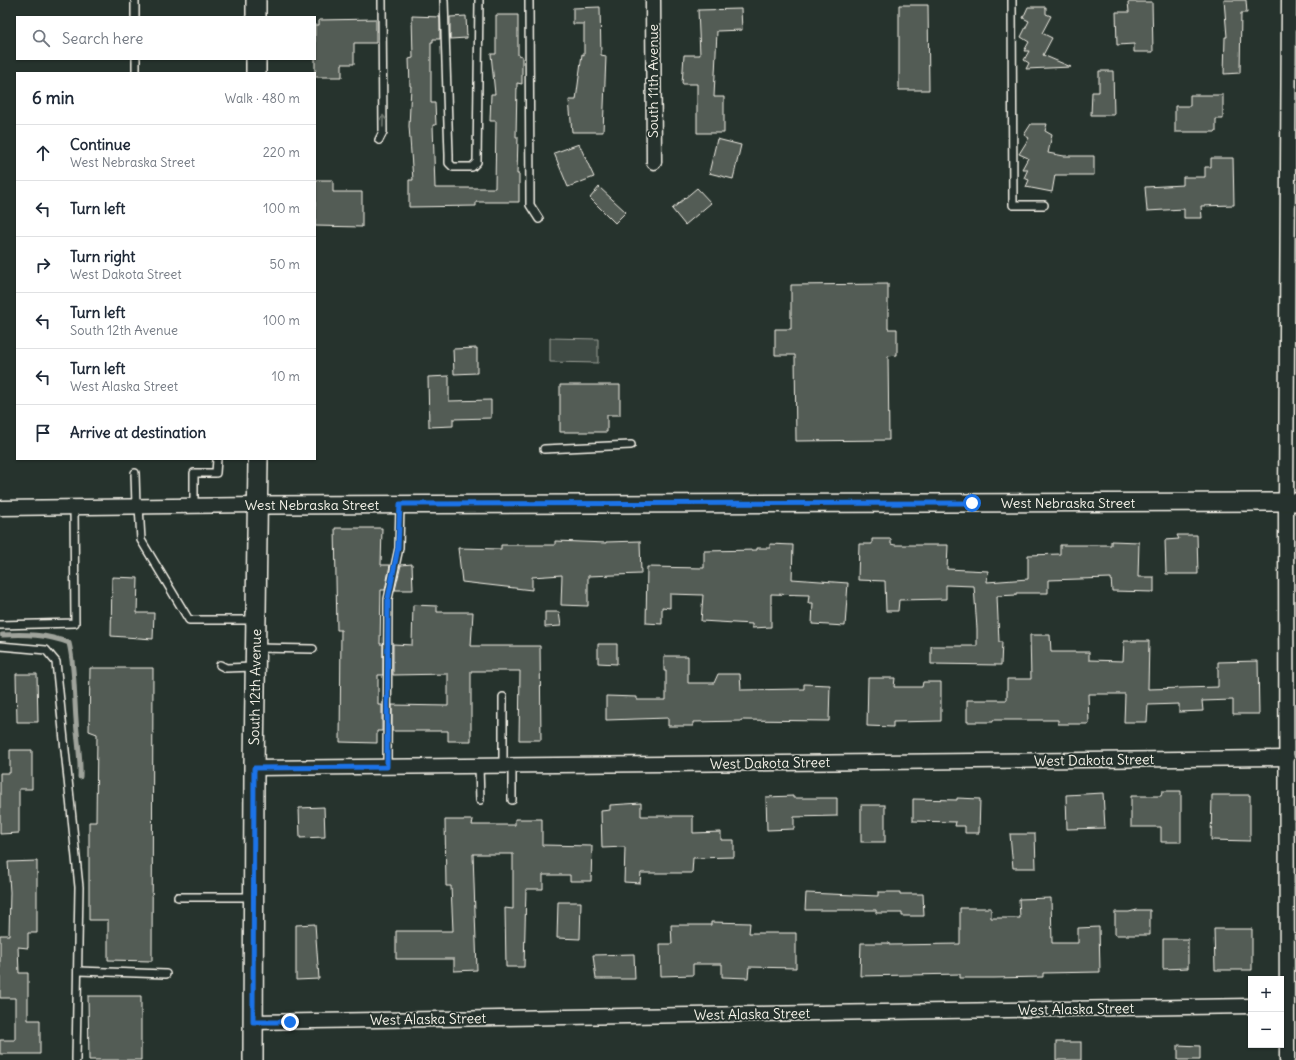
<!DOCTYPE html>
<html lang="en">
<head>
<meta charset="utf-8">
<style>
	body { margin:0; font-family:Delius,sans-serif; background:#f6f6f7; color:#1f2937 }
	.controls { position:absolute; right:12px; bottom:12px; display:grid; overflow:hidden; border-radius:0px; box-shadow:0 1px 3px #0004 }
	.controls button { width:36px; height:36px; display:grid; place-items:center; padding:0; border:0; border-bottom:1px solid #e0e1e3; background:#fff; color:#1f2937; font:20px sans-serif }
	.stop { position:absolute; width:12px; height:12px; margin:-9px; border:3px solid #1a73e8; border-radius:50%; background:#fff }
	.stop.end { background:#1a73e8; border-color:#fff; box-shadow:0 1px 4px #0008 }
	.list { margin:0; padding:0; list-style:none }
	h2 { display:flex; justify-content:space-between; align-items:center; height:52px; margin:0; padding:0 16px; font-size:17px }
	h2 small { font-size:13px; font-weight:400; color:#747a83 }
	.list li { display:grid; grid-template-columns:26px 1fr auto; gap:12px; align-items:center; box-sizing:border-box; height:56px; padding:0 16px; border-top:1px solid #e0e1e3 }
	.list b { display:block; font-size:15px; white-space:nowrap }
	.list p { margin:0; font-size:13px; white-space:nowrap; color:#747a83 }
	.list em { font-size:13px; font-style:normal; color:#747a83 }
	.icon { flex:none; width:22px; height:22px; fill:none; stroke:currentColor; stroke-width:2; stroke-linecap:round; stroke-linejoin:round }
	.map { position:relative; flex:none; width:1296px; height:1060px; overflow:hidden }
	.search { position:absolute; background:#fff; box-shadow:0 1px 3px #0004; left:16px; top:16px; width:300px; height:44px; display:flex; align-items:center; gap:10px; box-sizing:border-box; padding:0 14px; border-radius:0px; color:#747a83; font-size:15px }
	.panel { position:absolute; background:#fff; box-shadow:0 1px 3px #0004; left:16px; top:72px; width:300px; height:388px; border-radius:0px }
	.map>svg:first-child { display:block }
	.green { fill:#414b45; stroke:#9a9e96 }
	.lines { fill:none; stroke-linecap:round; stroke-linejoin:round }
	.stream { stroke:#9fa39b; stroke-width:5 }
	.building { fill:#525c55; stroke:#f4f1e8 }
	.service-casing { stroke:#f4f1e8; stroke-width:10 }
	.minor-casing { stroke:#f4f1e8; stroke-width:17 }
	.tertiary-casing { stroke:#f4f1e8; stroke-width:20 }
	.secondary-casing { stroke:#f4f1e8; stroke-width:22 }
	.service { stroke:#26332d; stroke-width:7 }
	.minor { stroke:#26332d; stroke-width:14 }
	.tertiary { stroke:#26332d; stroke-width:17 }
	.secondary { stroke:#26332d; stroke-width:19 }
	.oneway { stroke:#6e766e }
	.route { stroke:#1a73e8; stroke-width:5 }
	.labels { text-anchor:middle; stroke-width:3.5; stroke-linejoin:round; paint-order:stroke }
	.street-label { font-size:14px; fill:#f4f1e8; stroke:#26332d }
</style>
</head>
<body>
<div class="map">
<svg width="1296" height="1060" viewBox="0 0 1296 1060">
	<rect width="100%" height="100%" fill="#26332d"/>
	<filter id="ink" filterUnits="userSpaceOnUse"><feTurbulence type="fractalNoise" baseFrequency=".025" numOctaves="2"/><feDisplacementMap in="SourceGraphic" scale="8" xChannelSelector="R" yChannelSelector="G"/><feConvolveMatrix kernelMatrix="1 2 1 2 8 2 1 2 1" color-interpolation-filters="sRGB"/></filter>
	<g filter="url(#ink)">
		<polygon class="green" points="550,338 598,339 598,363 550,362"/>
		<g class="lines">
			<path class="stream" d="M 2,635 C 26,634 46,634 69,643 C 75,668 74,693 76,719 C 77,739 81,757 80,777"/>
		</g>
		<g class="building">
			<polygon points="1224,0 1246,0 1247,13 1241,13 1240,73 1224,74 1225,37 1227,37"/>
			<polygon points="1128,2 1152,2 1153,52 1134,52 1134,44 1117,45 1116,12 1129,12"/>
			<polygon points="899,5 928,5 929,90 899,90"/>
			<polygon points="600,7 601,55 606,56 603,132 572,132 569,100 576,100 582,54 584,55 584,24 573,24 573,8"/>
			<polygon points="1028,7 1046,7 1046,14 1051,16 1042,33 1052,38 1043,55 1071,67 1026,69 1029,63 1024,60 1029,51 1024,51 1029,42 1021,37 1029,21 1023,18"/>
			<polygon points="741,9 742,30 717,31 714,97 724,97 724,133 697,133 697,84 682,84 684,55 700,55 698,10"/>
			<polygon points="496,15 518,15 518,55 522,56 522,84 517,83 516,137 518,137 517,174 519,174 519,202 476,202 476,206 409,207 409,180 413,180 409,126 411,86 410,86 409,59 413,58 412,16 440,17 440,39 433,39 433,42 431,42 431,103 435,103 436,125 433,125 435,188 495,188 496,121 490,121 491,94 495,94 491,54 496,54"/>
			<polygon points="466,16 467,38 450,39 450,17"/>
			<polygon points="376,19 376,43 354,43 354,64 342,64 342,77 315,77 315,25 319,25 319,20"/>
			<polygon points="1099,71 1113,71 1114,115 1091,115 1092,92 1099,92"/>
			<polygon points="1190,95 1223,95 1223,119 1216,119 1216,132 1175,132 1175,106 1190,106"/>
			<polygon points="1031,124 1047,124 1045,131 1052,135 1048,153 1064,156 1094,156 1094,175 1055,175 1052,192 1026,187 1029,180 1024,178 1028,169 1022,169 1028,158 1019,154 1029,138 1024,135"/>
			<polygon points="717,139 741,145 733,179 709,173"/>
			<polygon points="579,144 594,177 568,187 554,153"/>
			<polygon points="1211,158 1233,158 1234,205 1201,206 1202,218 1184,218 1184,209 1147,211 1145,187 1183,185 1183,177 1205,177 1205,167 1211,167"/>
			<polygon points="315,180 333,180 333,192 362,192 362,227 315,226"/>
			<polygon points="599,187 626,212 615,223 590,198"/>
			<polygon points="697,188 711,203 685,225 672,209"/>
			<polygon points="888,284 888,329 897,329 897,355 888,356 889,440 796,441 795,355 775,355 775,329 791,329 791,285"/>
			<polygon points="477,348 477,373 454,374 453,349"/>
			<polygon points="449,376 449,401 491,400 491,418 453,419 453,426 429,427 428,377"/>
			<polygon points="560,385 620,385 620,415 607,415 607,432 560,432"/>
			<polygon points="335,528 382,528 381,565 390,565 385,590 381,590 380,644 383,644 383,675 378,675 378,705 382,705 382,731 377,731 377,743 340,742 341,630 337,630"/>
			<polygon points="1177,535 1197,535 1198,574 1166,574 1165,540 1179,539"/>
			<polygon points="872,539 891,539 891,544 895,545 948,545 947,569 988,571 987,582 1028,579 1028,555 1060,554 1060,545 1111,545 1111,541 1139,542 1138,577 1154,577 1154,592 1112,591 1111,578 1048,580 1048,593 1016,593 1016,595 997,596 999,642 1002,642 1001,665 931,664 931,646 977,646 977,629 974,586 946,585 946,599 899,600 898,611 886,611 885,581 858,580 859,544 872,544"/>
			<polygon points="555,541 606,543 606,542 640,541 641,574 588,576 588,606 561,605 562,575 532,577 532,590 462,582 458,548 501,549 501,545 555,545"/>
			<polygon points="770,544 793,545 792,579 848,583 845,626 812,624 813,603 808,603 809,595 771,594 771,627 752,628 752,624 701,621 703,595 670,594 670,608 662,607 662,624 646,623 647,567 704,568 704,551 757,550 757,548 770,548"/>
			<polygon points="412,564 413,590 395,590 401,565"/>
			<polygon points="112,577 138,578 137,613 154,613 153,639 111,636"/>
			<polygon points="413,605 437,606 437,612 473,612 471,646 540,646 541,740 519,740 520,671 471,671 471,741 448,741 448,731 392,731 392,705 448,706 448,674 393,675 393,644 412,645"/>
			<polygon points="545,612 559,612 561,626 545,627"/>
			<polygon points="1030,635 1050,635 1051,652 1089,652 1089,660 1123,661 1124,641 1149,641 1148,689 1218,687 1218,662 1258,661 1259,714 1233,714 1233,700 1202,701 1203,711 1179,712 1179,704 1148,705 1147,722 1124,722 1125,694 1088,694 1089,724 1058,724 1058,720 993,720 993,722 967,722 967,700 1007,700 1007,679 1031,679"/>
			<polygon points="598,644 617,644 617,664 598,663"/>
			<polygon points="664,656 688,656 688,683 714,683 718,674 740,674 741,690 804,689 804,684 830,685 829,721 741,720 741,721 693,722 693,726 668,726 668,718 606,720 606,696 637,697 637,700 666,700 666,671 664,671"/>
			<polygon points="90,668 153,668 152,961 108,960 108,920 89,920 89,822 96,822 97,734 89,731"/>
			<polygon points="16,674 37,674 38,722 17,722"/>
			<polygon points="868,678 895,678 894,687 922,687 923,682 941,682 941,721 893,722 893,727 867,726"/>
			<polygon points="10,750 32,750 32,789 19,789 19,833 0,834 0,773 10,773"/>
			<polygon points="1162,791 1181,791 1181,842 1161,842 1161,827 1131,827 1131,796 1161,796"/>
			<polygon points="1103,793 1105,828 1067,829 1066,795"/>
			<polygon points="1212,795 1250,795 1250,841 1211,840"/>
			<polygon points="793,796 793,798 837,798 837,816 794,817 794,829 767,830 766,797"/>
			<polygon points="957,798 980,799 979,833 965,833 965,826 955,826 956,822 913,821 913,799 957,800"/>
			<polygon points="641,803 641,816 693,816 693,833 721,832 721,840 734,840 734,857 693,858 692,873 641,873 640,883 624,882 625,847 602,848 601,811 610,810 610,805"/>
			<rect x="861" y="805" width="24" height="37"/>
			<polygon points="324,807 325,837 300,838 299,808"/>
			<polygon points="515,819 542,819 542,845 592,846 591,881 570,881 570,875 543,875 543,889 526,889 524,967 506,967 505,908 513,909 513,854 473,854 477,970 454,971 454,959 396,959 396,931 453,931 451,886 446,886 445,820 473,820 472,825 515,825"/>
			<polygon points="1010,834 1035,834 1036,868 1013,868"/>
			<polygon points="37,861 37,933 28,933 28,948 18,947 19,973 28,973 28,1020 40,1020 40,1054 0,1054 0,1040 15,1040 15,998 0,998 0,935 9,935 10,892 8,862"/>
			<polygon points="878,892 900,892 900,894 923,894 924,916 902,916 902,913 876,913 876,910 805,910 806,893 878,896"/>
			<polygon points="1051,898 1052,943 1078,943 1078,928 1099,927 1100,972 1043,973 1043,977 994,978 960,978 960,974 860,976 861,943 889,943 889,945 960,944 960,908 991,908 991,918 1020,918 1019,899"/>
			<polygon points="558,902 581,902 580,939 557,938"/>
			<polygon points="1137,910 1150,910 1150,935 1115,935 1115,912 1129,912"/>
			<polygon points="711,922 750,923 749,933 796,933 796,968 749,967 748,978 722,977 722,964 693,964 693,975 661,976 660,944 672,944 671,925 711,925"/>
			<polygon points="315,924 319,979 296,980 296,925"/>
			<polygon points="1214,929 1252,929 1252,970 1215,970"/>
			<polygon points="1163,939 1188,939 1188,968 1163,969"/>
			<polygon points="634,954 635,979 596,979 593,955"/>
			<polygon points="88,996 141,996 141,1060 89,1060"/>
			<rect x="1056" y="1042" width="25" height="18"/>
			<polygon points="1178,1045 1200,1046 1200,1060 1178,1060"/>
		</g>
		<g class="lines">
			<g class="service-casing">
				<g id="service">
					<polyline points="135,0 135,17"/>
					<polyline points="444,0 449,155 449,163 453,167 472,167 477,162 479,0"/>
					<polyline points="529,0 530,205 539,219"/>
					<polyline points="1012,0 1013,205 1044,205"/>
					<polyline points="136,59 136,73"/>
					<polyline points="379,140 383,132 382,0"/>
					<polyline points="544,449 631,445"/>
					<polyline points="135,473 136,506"/>
					<polyline points="139,506 141,540 189,620 256,620"/>
					<polyline points="194,506 194,473 216,473 217,459"/>
					<polyline points="0,625 75,623 74,507"/>
					<polyline points="0,646 46,650 56,662 79,887 76,1060"/>
					<polyline points="256,648 313,649"/>
					<polyline points="220,665 226,668 254,667"/>
					<polyline points="503,697 503,766"/>
					<polyline points="479,766 480,800"/>
					<polyline points="387,767 388,599 399,548 400,505"/>
					<polyline points="512,800 512,766"/>
					<polyline points="178,897 253,897"/>
					<polyline points="78,971 166,974"/>
				</g>
			</g>
			<g class="minor-casing">
				<g id="minor">
					<polyline points="653,0 654,162"/>
					<polyline points="0,508 258,505"/>
					<polyline points="254,768 1287,758"/>
					<polyline points="253,1022 1251,1006"/>
					<polyline points="1287,1060 1286,502 1289,0"/>
				</g>
			</g>
			<g class="tertiary-casing">
				<polyline id="tertiary" points="258,505 1296,502"/>
			</g>
			<g class="secondary-casing">
				<g id="secondary">
					<polyline points="256,0 256,17"/>
					<polyline points="256,59 256,73"/>
					<polyline points="253,1060 254,768 258,459"/>
				</g>
			</g>
			<use href="#service" class="service"/>
			<use href="#minor" class="minor"/>
			<use href="#tertiary" class="tertiary"/>
			<use href="#secondary" class="secondary"/>
		</g>
		<defs><path id="oneway-shaft" d="M-6 0H5M1.5-3L5.5 0L1.5 3" fill="none" stroke-width="1.6" stroke-linecap="round" stroke-linejoin="round"/></defs>
		<use class="oneway" href="#oneway-shaft" transform="translate(383 121) rotate(-89)"/>
	</g>
	<g class="lines" filter="url(#ink)">
		<polyline class="route" points="290,1022 253,1022 254,768 387,767 388,599 398,548 400,504 972,503"/>
	</g>
	<g class="labels">
		<g class="street-label">
			<text transform="translate(653 81) rotate(-90)" y="5">South 11th Avenue</text>
			<text x="1068" y="508">West Nebraska Street</text>
			<text x="312" y="510">West Nebraska Street</text>
			<text transform="translate(255 687) rotate(-89)" y="5">South 12th Avenue</text>
			<text transform="translate(1094 760) rotate(-1)" y="5">West Dakota Street</text>
			<text transform="translate(770 763) rotate(-1)" y="5">West Dakota Street</text>
			<text transform="translate(1076 1009) rotate(-1)" y="5">West Alaska Street</text>
			<text transform="translate(752 1014) rotate(-1)" y="5">West Alaska Street</text>
			<text transform="translate(428 1019) rotate(-1)" y="5">West Alaska Street</text>
		</g>
	</g>
</svg>
<div class="controls">
<button>+</button>
<button>−</button>
</div>
<div class="stop" style="left:972px;top:503px"></div>
<div class="stop end" style="left:290px;top:1022px"></div>
<div class="search"><svg class="icon" aria-label="search" viewBox="0 0 24 24"><circle cx="10" cy="10" r="6"/><path d="M15 15l6 6"/></svg>Search here</div>
<section class="panel">
<h2>6 min<small>Walk · 480 m</small></h2>
<ul class="list">
<li><svg class="icon" aria-label="ahead" viewBox="0 0 24 24"><path d="M12 20V5M6 11l6-6 6 6"/></svg><div><b>Continue</b><p>West Nebraska Street</p></div><em>220 m</em></li>
<li><svg class="icon" aria-label="left" viewBox="0 0 24 24"><path d="M17 20v-9H6M10 6l-5 5 5 5"/></svg><div><b>Turn left</b></div><em>100 m</em></li>
<li><svg class="icon" aria-label="right" viewBox="0 0 24 24"><path d="M7 20v-9h11M14 6l5 5-5 5"/></svg><div><b>Turn right</b><p>West Dakota Street</p></div><em>50 m</em></li>
<li><svg class="icon" aria-label="left" viewBox="0 0 24 24"><path d="M17 20v-9H6M10 6l-5 5 5 5"/></svg><div><b>Turn left</b><p>South 12th Avenue</p></div><em>100 m</em></li>
<li><svg class="icon" aria-label="left" viewBox="0 0 24 24"><path d="M17 20v-9H6M10 6l-5 5 5 5"/></svg><div><b>Turn left</b><p>West Alaska Street</p></div><em>10 m</em></li>
<li><svg class="icon" aria-label="arrive" viewBox="0 0 24 24"><path d="M6 21V4h12l-3 4 3 4H6"/></svg><div><b>Arrive at destination</b></div></li>
</ul>
</section>
</div>
</body>
</html>
